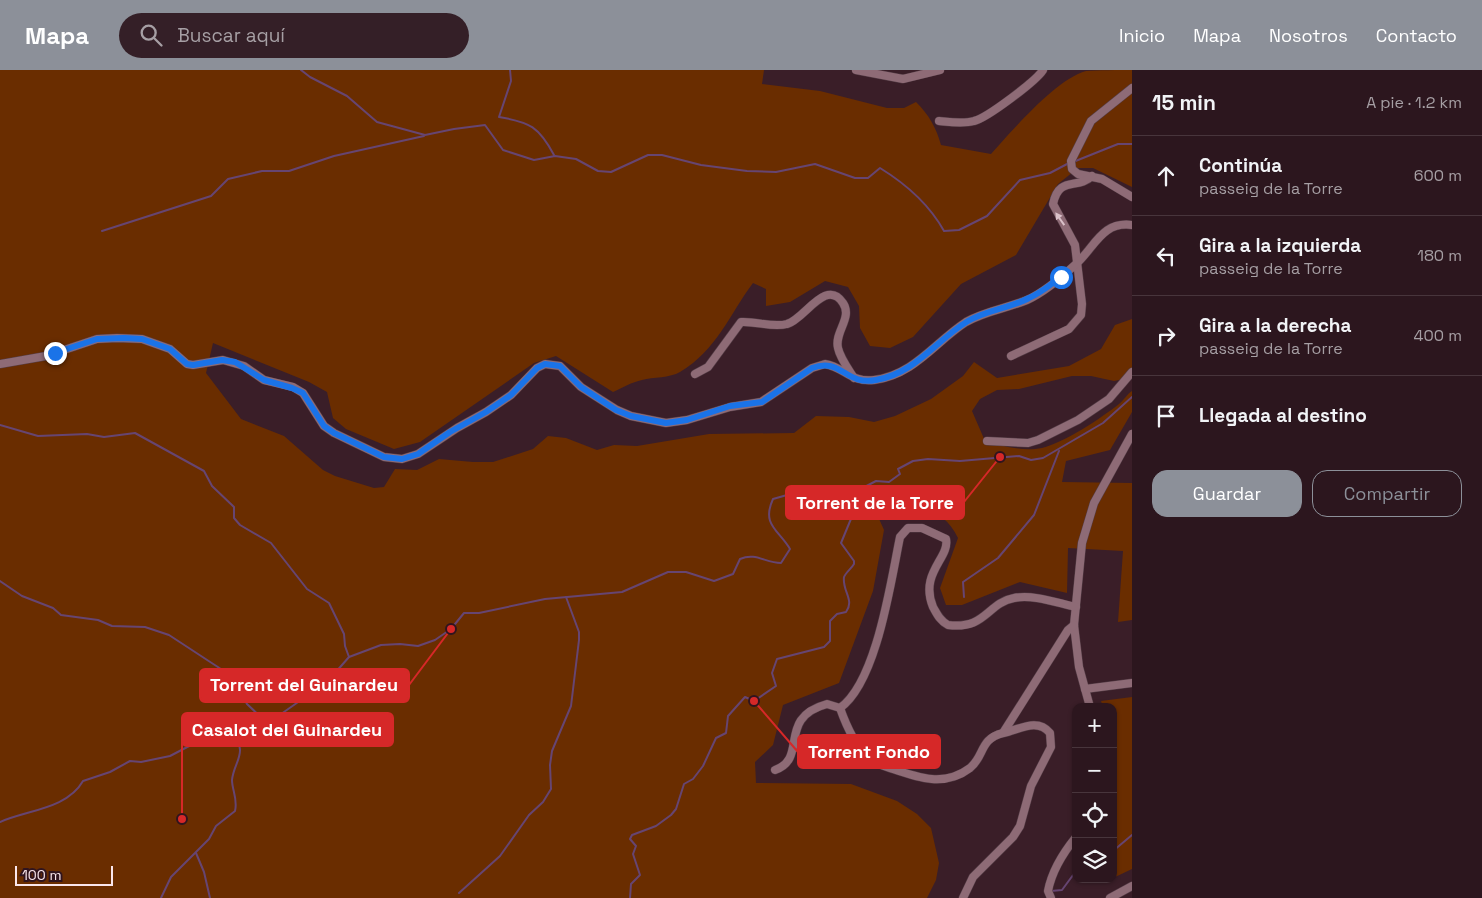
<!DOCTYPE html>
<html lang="es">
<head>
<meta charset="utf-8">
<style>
	body { margin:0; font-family:"Space Grotesk",sans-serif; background:#341f27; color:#f1f3f6 }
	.controls { position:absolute; right:15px; bottom:15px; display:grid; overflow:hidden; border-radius:10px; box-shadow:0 1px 4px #0004 }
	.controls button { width:45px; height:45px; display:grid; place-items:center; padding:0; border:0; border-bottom:1px solid #48353c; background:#2c161e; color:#f1f3f6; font:25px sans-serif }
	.scale { position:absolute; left:15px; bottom:12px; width:98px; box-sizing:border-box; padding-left:5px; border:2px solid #fae6ec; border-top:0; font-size:14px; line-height:18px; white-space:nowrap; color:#fae6ec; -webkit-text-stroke:4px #30141e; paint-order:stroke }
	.stop { position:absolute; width:15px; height:15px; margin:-11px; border:4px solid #1a73e8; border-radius:50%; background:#fff }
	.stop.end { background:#1a73e8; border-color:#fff; box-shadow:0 1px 5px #0008 }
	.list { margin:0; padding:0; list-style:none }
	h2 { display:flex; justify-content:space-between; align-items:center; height:65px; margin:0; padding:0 20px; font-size:21px }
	h2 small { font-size:16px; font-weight:400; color:#a69fa4 }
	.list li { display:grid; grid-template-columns:32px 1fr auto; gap:15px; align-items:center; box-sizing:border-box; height:80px; padding:0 20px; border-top:1px solid #48353c }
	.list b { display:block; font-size:19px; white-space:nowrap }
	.list p { margin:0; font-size:16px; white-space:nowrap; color:#a69fa4 }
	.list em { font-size:16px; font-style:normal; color:#a69fa4 }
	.actions { display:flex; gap:10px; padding:15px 20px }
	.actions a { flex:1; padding:11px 0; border:1px solid #8c9099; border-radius:15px; text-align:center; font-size:18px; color:#8c9099 }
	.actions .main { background:#8c9099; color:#fff }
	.icon { flex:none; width:28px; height:28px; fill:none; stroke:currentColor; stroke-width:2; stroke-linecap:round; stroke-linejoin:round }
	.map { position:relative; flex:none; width:1132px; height:828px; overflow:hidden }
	header { display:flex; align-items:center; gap:30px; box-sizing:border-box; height:70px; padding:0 25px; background:#8c9099; color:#fff }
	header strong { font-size:24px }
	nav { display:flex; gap:28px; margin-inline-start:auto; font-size:18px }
	.search { width:350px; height:45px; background:#341f27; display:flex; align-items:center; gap:12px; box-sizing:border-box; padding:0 18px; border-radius:28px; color:#a69fa4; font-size:19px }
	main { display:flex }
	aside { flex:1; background:#2c161e }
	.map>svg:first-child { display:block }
	.green { fill:#6a2d00 }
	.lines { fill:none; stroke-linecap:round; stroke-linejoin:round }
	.stream { stroke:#664572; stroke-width:2 }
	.street-casing { stroke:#543d46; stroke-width:9 }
	.street { stroke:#8e6b76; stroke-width:8 }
	.oneway { fill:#dac1c9 }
	.route { stroke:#1a73e8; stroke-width:6 }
	.leader { fill:none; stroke:#d62828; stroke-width:2 }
	.callout-dot { fill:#d62828; stroke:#30141e; stroke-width:2 }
	.callout { fill:#d62828; stroke:#d62828; stroke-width:2 }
	.callout-label { font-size:18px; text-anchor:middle; font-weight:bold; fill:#fff }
</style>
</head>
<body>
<header>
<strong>Mapa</strong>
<div class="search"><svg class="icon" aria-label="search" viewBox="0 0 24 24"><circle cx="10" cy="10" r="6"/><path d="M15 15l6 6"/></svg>Buscar aquí</div>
<nav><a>Inicio</a><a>Mapa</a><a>Nosotros</a><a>Contacto</a></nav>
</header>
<main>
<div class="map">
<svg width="1132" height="828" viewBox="0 0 1132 828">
	<rect width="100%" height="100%" fill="#3a1e28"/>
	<g class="green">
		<path d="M 0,0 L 764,0 L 762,14 L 820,21 L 887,38 L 904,38 L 916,32 C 929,45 936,57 941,75 L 991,84 C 1012,61 1056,9 1086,1 C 1099,0 1118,0 1132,0 L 1132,117 L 1093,98 L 1078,98 L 1058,114 L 1016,185 L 961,214 L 913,267 L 890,278 L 870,276 L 860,258 L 859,236 L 848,217 L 825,211 L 790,232 L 766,236 L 766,219 L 753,213 C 729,245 717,280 680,302 C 670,308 653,307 642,310 C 632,312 622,318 613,322 L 556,286 L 534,293 L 420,372 L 394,379 L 346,359 L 333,348 L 327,322 L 309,312 L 213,273 L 206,303 L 241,349 L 284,366 L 323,400 L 335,406 L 374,418 L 384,417 L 395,399 L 417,400 L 439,389 L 473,392 L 493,392 L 533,379 L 548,366 L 566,368 L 597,380 L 614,375 L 637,376 L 709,364 L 794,363 L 816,346 L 849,347 L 874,352 L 895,346 L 931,329 L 963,306 L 974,292 L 997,308 L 1069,296 L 1101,279 L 1115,255 L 1132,249 L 1132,298 L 1124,309 L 1114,311 L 1091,306 L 1072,306 L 1019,319 L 997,320 L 980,329 L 972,341 L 985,371 C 1002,376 1024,382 1042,378 C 1065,372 1100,349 1119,334 C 1124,330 1127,324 1132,321 L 1132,342 L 1110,380 L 1066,391 L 1062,412 L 1132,413 L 1132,550 L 1118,552 L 1123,481 L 1068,478 L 1067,523 L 1020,512 L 962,535 L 946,535 L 940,518 L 958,468 C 943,437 921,441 897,422 L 872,433 L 884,460 L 873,521 L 839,613 L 783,635 L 773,675 L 755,692 L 756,713 L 851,714 L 897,731 L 917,744 L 931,758 L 939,793 L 936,810 L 927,828 L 0,828 Z"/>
		<polygon points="1132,627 1132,799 1113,808 1113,637 1103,637 1101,631"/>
	</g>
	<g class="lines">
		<g class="stream">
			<path d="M 301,0 L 310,7 L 347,26 L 377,52 L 425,65 L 454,59 L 485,55 L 503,80 L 534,90 L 555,86 L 576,89 L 598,101 L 611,102 L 648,85 L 662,85 L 701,95 L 747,101 L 776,102 L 815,94 L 855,108 L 868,108 L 880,98 C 906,114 929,134 944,161 L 959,160 L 987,146 L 1020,110 L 1050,103 L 1069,93"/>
			<path d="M 510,0 L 511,11 L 499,47 C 530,52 539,57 554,85"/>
			<polyline points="1073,92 1118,74 1132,74"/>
			<polyline points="102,161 211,126 228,109 262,101 289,101 334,86 424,66"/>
			<polyline points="0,355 38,366 87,364 104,367 135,363 204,401 212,416 234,437 234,448 240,455 271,473 307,519 329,533 344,564 345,576 349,587"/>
			<polyline points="0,511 22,526 53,538 61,545 98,550 112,556 145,557 169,565 227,603 235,611 247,634 265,651"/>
			<polyline points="964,527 963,512 998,488 1034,445 1059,381"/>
			<path d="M 0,752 C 27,740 67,739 83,711 L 110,702 L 130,691 L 141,692 L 170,686 L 195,673 L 238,658 L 274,649 L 328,611 L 349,587 L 381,575 L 400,574 L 418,576 L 435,570 L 451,559 L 464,543 L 479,543 L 545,529 L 622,522 L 668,502 L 686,502 L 714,511 L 733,504 L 740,489 C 756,482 765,493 781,493 L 790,479 C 779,460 761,455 773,429 L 787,425 L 812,427 L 843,424 L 855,422 L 876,411 L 889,412 L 900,404 L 898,399 L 913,391 L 928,389 L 960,391 L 1019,386 L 1031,390 L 1043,388 L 1103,353 L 1132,327"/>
			<polyline points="1113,781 1132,765"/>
			<polyline points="196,783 204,802 210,828"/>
			<polyline points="1051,821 1062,820 1076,801"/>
			<polyline points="459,823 500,786 529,745 543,732 551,719 550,695 552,681 571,636 579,570 579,562 566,527"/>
			<path d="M 161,828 L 171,807 L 209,769 L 216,756 L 235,741 C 238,729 232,720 232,710 C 234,691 249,683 232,662"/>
			<path d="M 630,828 L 631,814 L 640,805 L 633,784 L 636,776 L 630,769 L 632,765 L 656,756 L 671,745 L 676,739 L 684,714 L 693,709 L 703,696 L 716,668 L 726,663 L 728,646 L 745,627 L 754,631 L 776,616 L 772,603 L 777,589 L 824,577 L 830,571 L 830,551 L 837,544 L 846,542 C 855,530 842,521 844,507 C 846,502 851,499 854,494 L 854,491 L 841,473 L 853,444 L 848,437 L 855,422"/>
		</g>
		<g class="street-casing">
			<g id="street">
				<polyline points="856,0 903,9 940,0"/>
				<polyline points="1132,18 1091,51 1071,91 1072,99 1078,104 1102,109 1132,127"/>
				<path d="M 939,51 C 950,52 963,54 974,51 C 987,48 1036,11 1043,0"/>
				<path d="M 1011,286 L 1069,259 L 1081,245 L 1082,234 L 1075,175 L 1053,134 C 1059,105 1078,120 1092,106"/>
				<path d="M 0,294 L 46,286 L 97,269 L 117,268 L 142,269 L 170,279 L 187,294 L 193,295 L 223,290 L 244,296 L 264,310 L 293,317 L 303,323 L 324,356 L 334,363 L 384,387 L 402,389 L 418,384 L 457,358 L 486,342 L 511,325 L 537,298 L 545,294 L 560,296 L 581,317 L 617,340 L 631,346 L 666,353 L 687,350 L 730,337 L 761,332 L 812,298 L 825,294 C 844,297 851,313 874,310 C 914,305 935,272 966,252 C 985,241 1008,238 1027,230 C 1045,222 1062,207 1076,194 C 1095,177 1102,151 1132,155"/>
				<path d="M 695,304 L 708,297 L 741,252 C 757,251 772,258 787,254 C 804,250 826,207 843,233 C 853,248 834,262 838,278 C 840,288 849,300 854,308"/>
				<polyline points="987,371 1028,373 1038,370 1078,350 1109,329 1132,302"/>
				<polyline points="1085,619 1132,613"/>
				<polyline points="1090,637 1079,597 1074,555 1082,473 1094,433 1132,364"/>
				<path d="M 840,638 C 877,612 891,510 900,467 L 908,458 L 922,458 L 946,469 C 950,488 919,503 933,537 C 937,544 940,551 948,555 C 986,560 987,533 1014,528 C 1033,524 1057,533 1076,537"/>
				<path d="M 840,638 C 846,655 855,675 868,688 C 875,694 885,696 893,699 C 919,708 945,717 970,698 C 985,686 979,669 1003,663 L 1068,560 L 1074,555"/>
				<path d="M 775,700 C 809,688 776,648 827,634 L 840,638"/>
				<path d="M 963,828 L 973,807 L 1013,767 L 1020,756 L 1031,716 L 1051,677 L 1050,663 C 1037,647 1019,660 1003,663"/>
				<path d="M 1051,828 L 1048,821 C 1052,800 1063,783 1076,767"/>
				<polyline points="1110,828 1132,816"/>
			</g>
		</g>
		<use href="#street" class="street"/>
	</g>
	<defs><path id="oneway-solid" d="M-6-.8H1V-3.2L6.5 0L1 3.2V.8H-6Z" transform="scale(1.25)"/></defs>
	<use class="oneway" href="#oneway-solid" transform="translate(1060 149) rotate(-125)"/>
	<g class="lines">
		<path class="route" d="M 55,283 L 97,269 L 124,268 L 142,269 L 170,279 L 187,294 L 193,295 L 222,290 L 235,292 L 264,310 L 292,318 L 303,323 L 324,356 L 334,363 L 384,387 L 402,389 L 418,384 L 450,362 L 486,342 L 511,325 L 537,298 L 545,294 L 560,296 L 581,317 L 616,340 L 631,346 L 666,353 L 687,350 L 730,336 L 762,332 L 812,298 C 842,287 845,316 876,310 C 916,303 936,270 968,251 C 987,240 1010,238 1029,228 C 1041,223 1051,214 1061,207"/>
	</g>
	<path class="leader" d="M1000 387L964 432M451 559L409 615M182 749L182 659M754 631L798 682"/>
	<g class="callout-dot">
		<circle cx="1000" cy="387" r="5"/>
		<circle cx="451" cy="559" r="5"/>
		<circle cx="182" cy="749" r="5"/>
		<circle cx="754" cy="631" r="5"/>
	</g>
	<g class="callout">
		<rect x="786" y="416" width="178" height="33" rx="5"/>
		<rect x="200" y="599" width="209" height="33" rx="5"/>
		<rect x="182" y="643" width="211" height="33" rx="5"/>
		<rect x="798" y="665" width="142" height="33" rx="5"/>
	</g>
	<g class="callout-label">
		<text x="875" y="439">Torrent de la Torre</text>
		<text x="304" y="621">Torrent del Guinardeu</text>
		<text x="287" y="666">Casalot del Guinardeu</text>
		<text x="869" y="688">Torrent Fondo</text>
	</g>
</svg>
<div class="controls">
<button>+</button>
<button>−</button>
<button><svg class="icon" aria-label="locate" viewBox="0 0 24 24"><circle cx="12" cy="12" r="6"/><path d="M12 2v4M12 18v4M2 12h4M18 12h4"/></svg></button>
<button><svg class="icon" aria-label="layers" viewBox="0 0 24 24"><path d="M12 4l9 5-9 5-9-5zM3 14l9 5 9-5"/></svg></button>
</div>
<div class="scale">100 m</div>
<div class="stop" style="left:1061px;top:207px"></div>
<div class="stop end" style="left:55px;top:283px"></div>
</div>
<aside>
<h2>15 min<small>A pie · 1.2 km</small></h2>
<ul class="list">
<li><svg class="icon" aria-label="ahead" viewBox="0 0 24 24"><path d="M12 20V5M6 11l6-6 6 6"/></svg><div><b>Continúa</b><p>passeig de la Torre</p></div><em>600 m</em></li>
<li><svg class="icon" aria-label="left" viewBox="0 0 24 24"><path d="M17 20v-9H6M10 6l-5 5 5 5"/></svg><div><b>Gira a la izquierda</b><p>passeig de la Torre</p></div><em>180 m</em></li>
<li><svg class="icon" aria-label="right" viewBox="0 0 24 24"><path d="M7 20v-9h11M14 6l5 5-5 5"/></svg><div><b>Gira a la derecha</b><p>passeig de la Torre</p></div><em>400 m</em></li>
<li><svg class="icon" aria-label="arrive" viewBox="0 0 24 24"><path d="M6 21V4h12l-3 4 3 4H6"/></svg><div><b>Llegada al destino</b></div></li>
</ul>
<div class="actions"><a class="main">Guardar</a><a>Compartir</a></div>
</aside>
</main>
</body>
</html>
